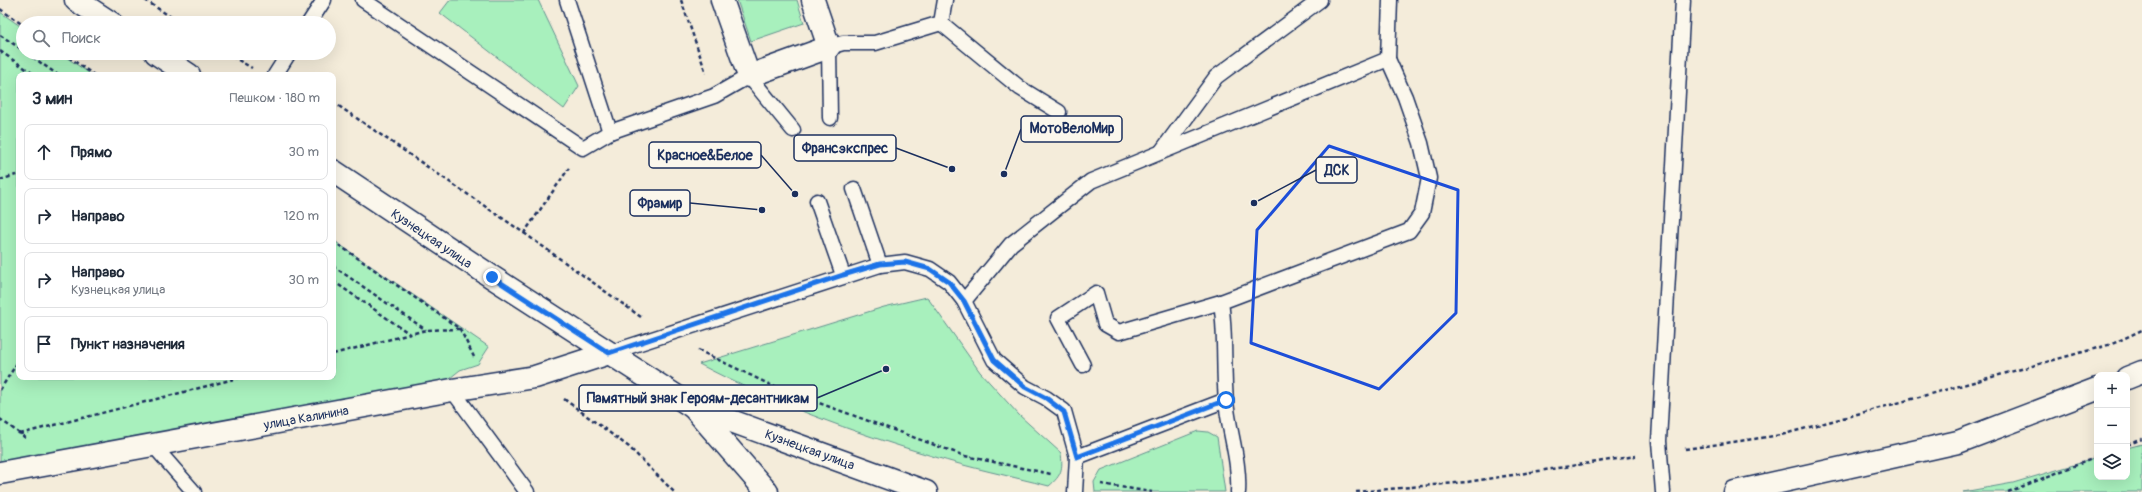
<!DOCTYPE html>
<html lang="ru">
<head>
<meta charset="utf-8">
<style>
	body { margin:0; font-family:Pangolin,sans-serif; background:#f6f6f7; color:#1f2937 }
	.controls { position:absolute; right:12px; bottom:12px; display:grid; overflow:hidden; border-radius:8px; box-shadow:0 4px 16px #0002 }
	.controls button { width:36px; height:36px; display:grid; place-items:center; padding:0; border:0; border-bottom:1px solid #e0e1e3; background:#fff; color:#1f2937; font:20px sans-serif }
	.stop { position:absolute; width:12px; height:12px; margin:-9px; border:3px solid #1a73e8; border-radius:50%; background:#fff }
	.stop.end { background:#1a73e8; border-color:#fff; box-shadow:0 1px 4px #0008 }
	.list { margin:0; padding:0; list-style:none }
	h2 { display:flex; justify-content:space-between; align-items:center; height:52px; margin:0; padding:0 16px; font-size:17px }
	h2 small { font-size:13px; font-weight:400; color:#747a83 }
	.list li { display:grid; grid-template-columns:26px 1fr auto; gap:12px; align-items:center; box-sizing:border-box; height:56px; margin:0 8px 8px; padding:0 8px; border:1px solid #e0e1e3; border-radius:8px }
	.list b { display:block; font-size:15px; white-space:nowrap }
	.list p { margin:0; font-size:13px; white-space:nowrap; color:#747a83 }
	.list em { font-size:13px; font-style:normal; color:#747a83 }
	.icon { flex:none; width:22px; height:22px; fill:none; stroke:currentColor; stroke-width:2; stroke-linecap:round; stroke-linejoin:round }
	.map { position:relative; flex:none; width:2142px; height:492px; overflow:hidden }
	.search { position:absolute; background:#fff; box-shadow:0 4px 16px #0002; left:16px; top:16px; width:320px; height:44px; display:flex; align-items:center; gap:10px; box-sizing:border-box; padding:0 14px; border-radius:22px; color:#747a83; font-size:15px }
	.panel { position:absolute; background:#fff; box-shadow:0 4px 16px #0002; left:16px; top:72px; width:320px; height:308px; border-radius:8px }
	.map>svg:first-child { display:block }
	.green { fill:#a8f0bd; stroke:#62908e }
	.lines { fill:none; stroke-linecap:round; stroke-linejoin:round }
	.service-casing { stroke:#1b2f5e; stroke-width:17 }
	.minor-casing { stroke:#1b2f5e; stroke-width:25 }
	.primary-casing { stroke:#1b2f5e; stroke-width:25 }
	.path { stroke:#1b2f5e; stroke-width:2.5; stroke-dasharray:4 3; stroke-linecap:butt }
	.service { stroke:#fbf7ec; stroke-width:14 }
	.minor { stroke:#fbf7ec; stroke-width:22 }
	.primary { stroke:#fbf7ec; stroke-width:22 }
	.route { stroke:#1a73e8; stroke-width:5 }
	.marked { fill:none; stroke:#1d4ed8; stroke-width:3; stroke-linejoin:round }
	.labels { text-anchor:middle; stroke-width:4; stroke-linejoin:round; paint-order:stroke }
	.street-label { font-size:13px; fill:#1b2f5e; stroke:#fbf7ec }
	.leader { fill:none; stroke:#1b2f5e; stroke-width:1.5 }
	.callout-dot { fill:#1b2f5e; stroke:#fbf7ec; stroke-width:1.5 }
	.callout { fill:#fbf7ec; stroke:#1b2f5e; stroke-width:1.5 }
	.callout-label { font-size:14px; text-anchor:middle; font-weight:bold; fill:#1b2f5e }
</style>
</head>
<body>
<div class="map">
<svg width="2142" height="492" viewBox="0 0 2142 492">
	<rect width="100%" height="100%" fill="#f4ecda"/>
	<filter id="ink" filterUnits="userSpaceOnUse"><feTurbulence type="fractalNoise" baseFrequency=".025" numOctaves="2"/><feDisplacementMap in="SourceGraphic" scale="8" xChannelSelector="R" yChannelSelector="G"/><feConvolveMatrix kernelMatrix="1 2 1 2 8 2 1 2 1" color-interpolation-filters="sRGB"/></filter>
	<g filter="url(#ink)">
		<g class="green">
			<polygon points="450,0 538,0 579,86 564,109 440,13"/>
			<polygon points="737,0 797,0 804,23 751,41"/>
			<polygon points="0,12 23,28 23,53 60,53 92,75 19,75 19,377 333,377 333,240 489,347 478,364 460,370 445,382 0,473"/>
			<path d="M 927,297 L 980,372 L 1019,415 L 1061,453 C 1063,469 1062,475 1049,486 C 1010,476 970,468 932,456 C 852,432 773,403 699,364 L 884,307 Z"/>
			<polygon points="1198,431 1208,432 1217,437 1225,492 1095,492 1094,482 1101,470"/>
			<polygon points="2142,444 2142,492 1963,492 2013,483 2097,458 2097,477 2127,477 2127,448"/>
		</g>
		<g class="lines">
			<g class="service-casing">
				<g id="service">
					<polyline points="363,0 583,148 610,132"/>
					<polyline points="567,0 610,132 714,96 749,76 793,130"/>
					<polyline points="309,23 324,0"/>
					<polyline points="941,23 1020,88 1059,112"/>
					<polyline points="275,75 289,53"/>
					<polyline points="830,118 829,47 843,43 875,43 941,23 945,0"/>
					<polyline points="1161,152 1216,77 1320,0"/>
					<polyline points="854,189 880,265"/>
					<polyline points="817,201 843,275"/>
					<polyline points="964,301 1011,244 1091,181 1388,59 1390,0"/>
					<polyline points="609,353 880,265 905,262 930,269 949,282 964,301 994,360 1025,387 1046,398 1064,411 1077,457 1075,492"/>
					<polyline points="1083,365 1058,318 1096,293 1105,324 1119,332 1221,302"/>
					<polyline points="452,390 527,492"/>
					<polyline points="153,445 194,492"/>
					<polyline points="1077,457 1226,400"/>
					<path d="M 1238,492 C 1240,461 1229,432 1226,401 C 1223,368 1226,335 1221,302 L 1409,231 L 1422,213 L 1429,178 L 1421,143 L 1405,97 L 1388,59"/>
					<polyline points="1663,492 1659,441 1683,0"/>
				</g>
			</g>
			<g class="minor-casing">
				<g id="minor">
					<polyline points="722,0 749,76 829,47 813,0"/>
					<polyline points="0,473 452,390 535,377 609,353"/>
				</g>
			</g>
			<g class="primary-casing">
				<g id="primary">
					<polyline points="76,0 111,23"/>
					<polyline points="156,53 189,75"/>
					<polyline points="333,171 492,277 693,407 926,492"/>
					<polyline points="2127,378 2142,372"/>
					<polyline points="694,408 767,492"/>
					<polyline points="1735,492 1958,442 2097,389"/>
				</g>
			</g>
			<g class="path">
				<polyline points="145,0 180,23"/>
				<polyline points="681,0 706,73"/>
				<polyline points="0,9 23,25"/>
				<polyline points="0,35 23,50"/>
				<polyline points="0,51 35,75"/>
				<polyline points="27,53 58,75"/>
				<polyline points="63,53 94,75"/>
				<polyline points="226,53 252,68"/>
				<polyline points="333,102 524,233 569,168"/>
				<polyline points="0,180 19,174"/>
				<polyline points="524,233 641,317"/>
				<polyline points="333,241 460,329 474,357"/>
				<polyline points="333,266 426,330"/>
				<polyline points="333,281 410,334"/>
				<polyline points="698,350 775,387 965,456 1051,474"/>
				<polyline points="333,354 426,330 460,329"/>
				<polyline points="0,390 19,360"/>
				<polyline points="564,399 629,447 674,492"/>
				<polyline points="0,419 27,439"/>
				<polyline points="20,434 242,377"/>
				<polyline points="2127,445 2142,439"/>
				<polyline points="1685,449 1781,435 2112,344 2142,330"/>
				<polyline points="1101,484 1152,492"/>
				<polyline points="1356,492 1467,482 1636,456"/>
				<polyline points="2008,492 2097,457"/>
			</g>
			<use href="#service" class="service"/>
			<use href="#minor" class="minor"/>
			<use href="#primary" class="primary"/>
		</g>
	</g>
	<g class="lines" filter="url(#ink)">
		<polyline class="route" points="492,277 609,353 843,275 880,264 905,262 930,269 949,282 964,301 994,360 1025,387 1046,398 1064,412 1077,457 1226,400"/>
	</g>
	<path class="marked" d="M 1329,146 L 1458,190 L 1456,313 L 1379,389 L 1251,343 L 1257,230 Z"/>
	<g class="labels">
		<g class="street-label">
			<text transform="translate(432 238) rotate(34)" y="5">Кузнецкая улица</text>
			<text transform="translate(306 417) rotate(-10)" y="5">улица Калинина</text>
			<text transform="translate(810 449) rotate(20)" y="5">Кузнецкая улица</text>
		</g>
	</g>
	<path class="leader" d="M1004 174L1021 129M952 169L896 148M795 194L761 155M1254 203L1316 170M762 210L690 203M886 369L817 398"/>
	<g class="callout-dot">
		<circle cx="1004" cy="174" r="4"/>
		<circle cx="952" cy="169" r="4"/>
		<circle cx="795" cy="194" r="4"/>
		<circle cx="1254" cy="203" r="4"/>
		<circle cx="762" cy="210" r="4"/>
		<circle cx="886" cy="369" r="4"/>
	</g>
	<g class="callout">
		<rect x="1021" y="116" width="101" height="26" rx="4"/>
		<rect x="794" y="135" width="102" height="26" rx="4"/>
		<rect x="649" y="142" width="112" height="26" rx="4"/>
		<rect x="1316" y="157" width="41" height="26" rx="4"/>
		<rect x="630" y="190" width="60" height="26" rx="4"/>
		<rect x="579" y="385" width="238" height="26" rx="4"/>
	</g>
	<g class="callout-label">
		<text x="1072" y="133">МотоВелоМир</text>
		<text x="845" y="153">Франсэкспрес</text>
		<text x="705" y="160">Красное&amp;Белое</text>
		<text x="1337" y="175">ДСК</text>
		<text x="660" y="208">Фрамир</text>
		<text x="698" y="403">Памятный знак Героям-десантникам</text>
	</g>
</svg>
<div class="controls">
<button>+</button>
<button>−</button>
<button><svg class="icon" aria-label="layers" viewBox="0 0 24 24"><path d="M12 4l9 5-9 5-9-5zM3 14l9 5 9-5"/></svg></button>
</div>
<div class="stop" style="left:1226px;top:400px"></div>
<div class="stop end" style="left:492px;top:277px"></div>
<div class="search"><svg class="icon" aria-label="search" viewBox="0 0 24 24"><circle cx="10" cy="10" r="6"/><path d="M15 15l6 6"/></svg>Поиск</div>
<section class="panel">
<h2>3 мин<small>Пешком · 180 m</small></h2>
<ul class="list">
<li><svg class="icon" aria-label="ahead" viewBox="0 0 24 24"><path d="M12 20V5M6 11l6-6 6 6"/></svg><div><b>Прямо</b></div><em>30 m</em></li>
<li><svg class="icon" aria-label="right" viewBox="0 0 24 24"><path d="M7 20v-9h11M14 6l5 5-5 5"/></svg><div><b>Направо</b></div><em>120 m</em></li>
<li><svg class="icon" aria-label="right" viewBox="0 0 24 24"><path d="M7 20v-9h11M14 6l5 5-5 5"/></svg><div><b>Направо</b><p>Кузнецкая улица</p></div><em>30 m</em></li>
<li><svg class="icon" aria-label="arrive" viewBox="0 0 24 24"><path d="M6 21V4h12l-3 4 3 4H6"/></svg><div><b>Пункт назначения</b></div></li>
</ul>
</section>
</div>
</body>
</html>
